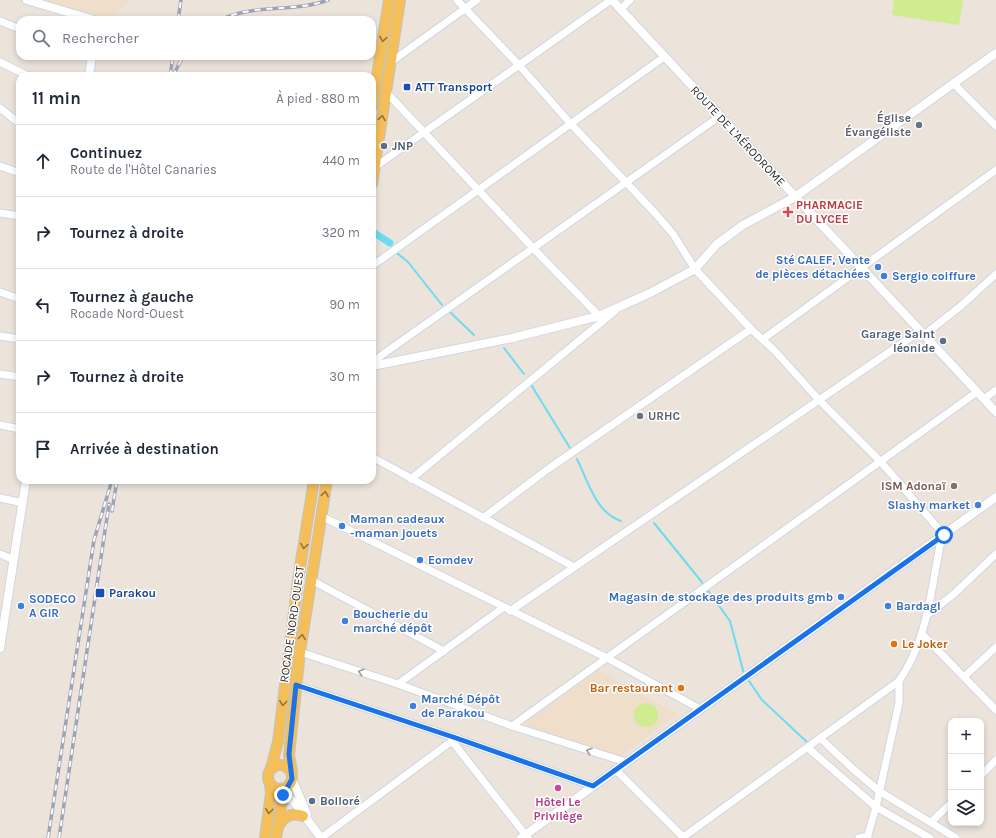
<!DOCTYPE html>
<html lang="fr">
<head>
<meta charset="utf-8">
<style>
	body { margin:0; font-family:Karla,sans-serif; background:#f6f6f7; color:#1f2937 }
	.controls { position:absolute; right:12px; bottom:12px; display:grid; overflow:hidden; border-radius:8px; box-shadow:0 2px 6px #0003 }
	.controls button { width:36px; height:36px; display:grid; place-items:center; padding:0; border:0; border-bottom:1px solid #e0e1e3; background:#fff; color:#1f2937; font:20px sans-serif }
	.stop { position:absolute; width:12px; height:12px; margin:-9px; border:3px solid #1a73e8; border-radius:50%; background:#fff }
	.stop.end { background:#1a73e8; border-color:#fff; box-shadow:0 1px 4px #0008 }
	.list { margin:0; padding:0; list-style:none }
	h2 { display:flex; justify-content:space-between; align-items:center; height:52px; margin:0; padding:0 16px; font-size:17px }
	h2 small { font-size:13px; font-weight:400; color:#747a83 }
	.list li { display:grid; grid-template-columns:26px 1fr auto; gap:12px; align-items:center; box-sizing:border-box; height:72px; padding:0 16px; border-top:1px solid #e0e1e3 }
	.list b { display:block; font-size:15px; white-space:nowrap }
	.list p { margin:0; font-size:13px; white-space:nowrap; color:#747a83 }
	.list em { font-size:13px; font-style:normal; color:#747a83 }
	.icon { flex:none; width:22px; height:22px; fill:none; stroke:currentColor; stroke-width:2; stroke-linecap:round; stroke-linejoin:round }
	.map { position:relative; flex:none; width:996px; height:838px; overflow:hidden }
	.search { position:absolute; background:#fff; box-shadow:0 2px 6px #0003; left:16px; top:16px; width:360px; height:44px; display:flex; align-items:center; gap:10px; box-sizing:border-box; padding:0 14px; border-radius:12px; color:#747a83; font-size:15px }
	.panel { position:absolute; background:#fff; box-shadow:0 2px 6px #0003; left:16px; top:72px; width:360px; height:412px; border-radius:12px }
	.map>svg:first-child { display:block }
	.education { fill:#efdfca }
	.pitch { fill:#cfec91 }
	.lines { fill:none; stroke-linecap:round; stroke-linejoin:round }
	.stream { stroke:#6bdcf1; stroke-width:2 }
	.canal { stroke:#6bdcf1; stroke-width:7 }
	.minor-casing { stroke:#d0d6e3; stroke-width:9 }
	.tertiary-casing { stroke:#d0d6e3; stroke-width:10 }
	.primary-casing { stroke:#c3c3c3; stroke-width:12 }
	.minor { stroke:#fff; stroke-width:7 }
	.tertiary { stroke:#fff; stroke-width:8 }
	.primary { stroke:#f4bf59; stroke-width:10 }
	.rail-casing { stroke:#9ea4b5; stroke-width:3.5 }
	.rail { stroke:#fff; stroke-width:2; stroke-dasharray:6; stroke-linecap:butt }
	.oneway { stroke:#8f7442 }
	.oneway2 { stroke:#9f9f9f }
	.route { stroke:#1a73e8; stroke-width:5 }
	.transit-dot { fill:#1a4fb4; stroke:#fff; stroke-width:1.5 }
	.worship-dot { fill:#6b7280; stroke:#fff; stroke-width:1.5 }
	.service-dot { fill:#5c6f8a; stroke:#fff; stroke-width:1.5 }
	.health-dot { fill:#e0444e; stroke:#fff; stroke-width:1.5 }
	.shop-dot { fill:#3f7fe0; stroke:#fff; stroke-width:1.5 }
	.education-dot { fill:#8d6e63; stroke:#fff; stroke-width:1.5 }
	.food-dot { fill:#e8710a; stroke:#fff; stroke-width:1.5 }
	.hotel-dot { fill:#d1479c; stroke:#fff; stroke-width:1.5 }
	.labels { text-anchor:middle; stroke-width:3; stroke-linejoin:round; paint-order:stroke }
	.transit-label { font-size:12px; font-weight:bold; fill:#164399; stroke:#fff; text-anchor:start }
	.worship-label { font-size:12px; font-weight:bold; fill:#5b616d; stroke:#fff; text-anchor:end }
	.street-label { font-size:12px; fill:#2a2a2a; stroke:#fff }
	.service-label { font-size:12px; font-weight:bold; fill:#4e5e75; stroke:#fff; text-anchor:start }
	.health-label { font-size:12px; font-weight:bold; fill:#be3a42; stroke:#fff; text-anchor:start }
	.shop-label { font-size:12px; font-weight:bold; fill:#366cbe; stroke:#fff; text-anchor:start }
	.education-label { font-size:12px; font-weight:bold; fill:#785e54; stroke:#fff; text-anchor:end }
	.food-label { font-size:12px; font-weight:bold; fill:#c56008; stroke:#fff; text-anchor:start }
	.hotel-label { font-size:12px; font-weight:bold; fill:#b23c85; stroke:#fff }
</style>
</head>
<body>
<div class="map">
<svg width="996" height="838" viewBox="0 0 996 838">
	<rect width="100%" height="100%" fill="#ece3db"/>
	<g class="education">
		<polygon points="39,0 130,0 111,19"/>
		<polygon points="598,670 678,714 615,760 520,726"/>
	</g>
	<g class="pitch">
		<polygon points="894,0 963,0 959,25 892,15"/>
		<circle cx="646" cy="715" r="12"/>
	</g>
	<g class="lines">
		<g class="stream">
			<polyline points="397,253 408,262 442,305"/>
			<polyline points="451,313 474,335"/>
			<polyline points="504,348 524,374"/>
			<polyline points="530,383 570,448"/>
			<path d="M 577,459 C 588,481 595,512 621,521"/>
			<polyline points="654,523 701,581 730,621 744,674"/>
			<polyline points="747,678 762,700 809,744"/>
		</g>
		<polyline class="canal" points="373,232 390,243"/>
		<g class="minor-casing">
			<g id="minor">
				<path d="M 457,0 L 518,64 L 570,123 L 655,213 L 673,234 L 695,269 L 751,329 L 775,351 L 819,400 L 881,462 L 944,535 L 941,540 C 931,589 928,639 899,681 L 682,838"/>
				<polyline points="621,9 630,0"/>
				<polyline points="0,21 20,29"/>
				<polyline points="0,62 28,76"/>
				<polyline points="391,62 477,0"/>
				<polyline points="954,84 996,126"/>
				<polyline points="386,92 533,248 599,316"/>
				<polyline points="0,108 20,124"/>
				<polyline points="0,166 20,173"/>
				<polyline points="375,167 611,0"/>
				<polyline points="0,213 20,216"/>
				<polyline points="372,266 664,57"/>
				<polyline points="0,292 20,299"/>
				<polyline points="924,335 962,305 996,274"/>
				<polyline points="0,336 20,339"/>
				<polyline points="763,339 996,170"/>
				<polyline points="372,362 720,116"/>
				<polyline points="0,374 20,377"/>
				<polyline points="984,399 996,390"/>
				<polyline points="0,425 20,429"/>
				<polyline points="372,457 574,567"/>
				<polyline points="411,479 615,311"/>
				<polyline points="0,498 23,503"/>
				<polyline points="321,516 607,658 700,709"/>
				<polyline points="483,518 548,469 751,329"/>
				<polyline points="0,554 14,560"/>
				<polyline points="311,580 444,651"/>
				<polyline points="510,611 920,331"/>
				<polyline points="927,615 954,594 996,554"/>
				<polyline points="922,634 996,710"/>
				<polyline points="300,652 398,684 512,726 626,762"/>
				<polyline points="965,676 996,647"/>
				<polyline points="398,684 504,607"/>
				<polyline points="296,685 456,738 593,786"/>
				<polyline points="512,726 977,392"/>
				<polyline points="820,738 853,769 879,791 956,838"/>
				<polyline points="452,741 528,838"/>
				<polyline points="808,748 876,807 930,838"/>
				<polyline points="616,770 683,837"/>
				<polyline points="981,775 996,760"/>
				<polyline points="931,822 951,803"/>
				<polyline points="321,838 456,738"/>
				<polyline points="859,838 868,836"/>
				<polyline points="867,838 876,807 899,703 899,681"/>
			</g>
		</g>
		<g class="tertiary-casing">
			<g id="tertiary">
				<polyline points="27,0 94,20"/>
				<polyline points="612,0 996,412"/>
				<polyline points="89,76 92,56"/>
				<polyline points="372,366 512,338 599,316 650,293 695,269 717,244 743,225 795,197 996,53"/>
				<polyline points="0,648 26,480"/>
				<polyline points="292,779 307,814"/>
				<polyline points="279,789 295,803 321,838"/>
				<polyline points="521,838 996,497"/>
			</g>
		</g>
		<g class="primary-casing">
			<g id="primary">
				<polyline points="372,107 389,0"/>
				<polyline points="372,184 400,0"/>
				<circle cx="280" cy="777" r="12"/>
				<polyline points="271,768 278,742 298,580 314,480"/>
				<polyline points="292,772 289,755 300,652 327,480"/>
				<path d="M 278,827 C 284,816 291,812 303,816"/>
				<polyline points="265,838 271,793 270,784"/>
				<polyline points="276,838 283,795 286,788"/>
			</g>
		</g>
		<use href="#minor" class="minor"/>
		<use href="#tertiary" class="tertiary"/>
		<use href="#primary" class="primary"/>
		<g class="rail-casing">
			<g id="rail">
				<polyline points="178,20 181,0"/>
				<path d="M 220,20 C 255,3 293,13 328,0"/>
				<polyline points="170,76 173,56"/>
				<polyline points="173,76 183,56"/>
				<polyline points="112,511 117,480"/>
				<polyline points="48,838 94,540 112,480"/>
				<polyline points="59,838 109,504"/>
			</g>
		</g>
		<use href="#rail" class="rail"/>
	</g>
	<defs><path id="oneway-chevron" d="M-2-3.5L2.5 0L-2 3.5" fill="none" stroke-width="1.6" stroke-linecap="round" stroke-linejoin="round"/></defs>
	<g class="oneway">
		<use href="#oneway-chevron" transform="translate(383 39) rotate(99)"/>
		<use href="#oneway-chevron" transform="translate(382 118) rotate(-81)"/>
		<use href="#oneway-chevron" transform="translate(325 494) rotate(-81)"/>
		<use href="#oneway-chevron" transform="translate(304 546) rotate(99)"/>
		<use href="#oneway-chevron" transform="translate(302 637) rotate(-82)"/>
		<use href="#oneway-chevron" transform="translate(283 703) rotate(97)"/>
		<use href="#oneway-chevron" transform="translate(269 811) rotate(97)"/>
	</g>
	<g class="oneway2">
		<use href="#oneway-chevron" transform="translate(361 672) rotate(-162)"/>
		<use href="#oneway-chevron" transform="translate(589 751) rotate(-162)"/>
	</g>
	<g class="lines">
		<polyline class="route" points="283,795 292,779 289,754 296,685 456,738 593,786 944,535"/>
	</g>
	<g class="transit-dot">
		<rect x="403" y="83" width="8" height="8" rx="2"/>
		<rect x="95" y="588" width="10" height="10" rx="2"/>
	</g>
	<g class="worship-dot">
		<circle cx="919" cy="125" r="4"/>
		<circle cx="640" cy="416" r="4"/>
	</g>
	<g class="service-dot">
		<circle cx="384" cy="146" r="4"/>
		<circle cx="943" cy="341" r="4"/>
		<circle cx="312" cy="801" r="4"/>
	</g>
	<path class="health-dot" d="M786 206h4v4h4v4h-4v4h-4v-4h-4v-4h4z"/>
	<g class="shop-dot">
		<circle cx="878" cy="267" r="4"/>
		<circle cx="884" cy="276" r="4"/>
		<circle cx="978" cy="505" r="4"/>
		<circle cx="342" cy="526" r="4"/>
		<circle cx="420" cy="560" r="4"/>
		<circle cx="841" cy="597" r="4"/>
		<circle cx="21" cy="606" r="4"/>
		<circle cx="888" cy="606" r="4"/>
		<circle cx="345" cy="621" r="4"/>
		<circle cx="413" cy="706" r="4"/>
	</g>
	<circle class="education-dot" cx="954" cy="486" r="4"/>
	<g class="food-dot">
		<circle cx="894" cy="644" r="4"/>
		<circle cx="681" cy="688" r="4"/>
	</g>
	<circle class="hotel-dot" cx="558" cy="788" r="4"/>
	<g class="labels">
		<g class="transit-label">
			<text x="415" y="91">ATT Transport</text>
			<text x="109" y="597">Parakou</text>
		</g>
		<g class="worship-label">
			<text x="911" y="122">Église<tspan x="911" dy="14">Évangéliste</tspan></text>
			<text x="648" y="420" text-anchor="start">URHC</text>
		</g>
		<g class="street-label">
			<text transform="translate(738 136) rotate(47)" y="4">ROUTE DE L'AÉRODROME</text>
			<text transform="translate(292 624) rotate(-82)" y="4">ROCADE NORD-OUEST</text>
		</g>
		<g class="service-label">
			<text x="392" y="150">JNP</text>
			<text x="935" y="338" text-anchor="end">Garage Saint<tspan x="935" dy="14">léonide</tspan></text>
			<text x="320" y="805">Bolloré</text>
		</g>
		<g class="health-label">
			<text x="796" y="209">PHARMACIE<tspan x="796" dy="14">DU LYCEE</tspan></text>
		</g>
		<g class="shop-label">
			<text x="870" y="264" text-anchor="end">Sté CALEF, Vente<tspan x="870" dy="14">de pièces détachées</tspan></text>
			<text x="892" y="280">Sergio coiffure</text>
			<text x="970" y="509" text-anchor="end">Slashy market</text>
			<text x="350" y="523">Maman cadeaux<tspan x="350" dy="14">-maman jouets</tspan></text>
			<text x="428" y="564">Eomdev</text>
			<text x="833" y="601" text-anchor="end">Magasin de stockage des produits gmb</text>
			<text x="29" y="603">SODECO<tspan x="29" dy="14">A GIR</tspan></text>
			<text x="896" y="610">Bardagl</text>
			<text x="353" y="618">Boucherie du<tspan x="353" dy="14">marché dépôt</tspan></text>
			<text x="421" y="703">Marché Dépôt<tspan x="421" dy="14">de Parakou</tspan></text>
		</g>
		<g class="education-label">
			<text x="946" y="490">ISM Adonaï</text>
		</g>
		<g class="food-label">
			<text x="902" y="648">Le Joker</text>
			<text x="673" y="692" text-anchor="end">Bar restaurant</text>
		</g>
		<g class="hotel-label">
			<text x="558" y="806">Hôtel Le<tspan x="558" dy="14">Privilège</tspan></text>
		</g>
	</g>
</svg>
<div class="controls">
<button>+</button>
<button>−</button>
<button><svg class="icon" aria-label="layers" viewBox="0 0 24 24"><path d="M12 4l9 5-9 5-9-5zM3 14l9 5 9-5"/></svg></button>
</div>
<div class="stop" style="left:944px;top:535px"></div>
<div class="stop end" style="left:283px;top:795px"></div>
<div class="search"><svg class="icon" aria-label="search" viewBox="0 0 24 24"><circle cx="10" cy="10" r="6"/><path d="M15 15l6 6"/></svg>Rechercher</div>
<section class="panel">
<h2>11 min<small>À pied · 880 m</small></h2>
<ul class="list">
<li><svg class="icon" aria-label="ahead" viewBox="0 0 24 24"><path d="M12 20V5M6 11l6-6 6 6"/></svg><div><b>Continuez</b><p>Route de l'Hôtel Canaries</p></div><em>440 m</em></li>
<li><svg class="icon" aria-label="right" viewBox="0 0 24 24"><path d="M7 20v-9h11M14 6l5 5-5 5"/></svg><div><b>Tournez à droite</b></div><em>320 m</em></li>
<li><svg class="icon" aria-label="left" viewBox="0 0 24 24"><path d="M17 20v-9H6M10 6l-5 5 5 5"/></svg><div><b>Tournez à gauche</b><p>Rocade Nord-Ouest</p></div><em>90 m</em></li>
<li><svg class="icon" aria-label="right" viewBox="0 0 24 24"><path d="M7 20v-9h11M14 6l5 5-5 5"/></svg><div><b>Tournez à droite</b></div><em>30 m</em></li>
<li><svg class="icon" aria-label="arrive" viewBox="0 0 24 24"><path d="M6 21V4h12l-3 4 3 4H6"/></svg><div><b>Arrivée à destination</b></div></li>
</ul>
</section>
</div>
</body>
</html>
